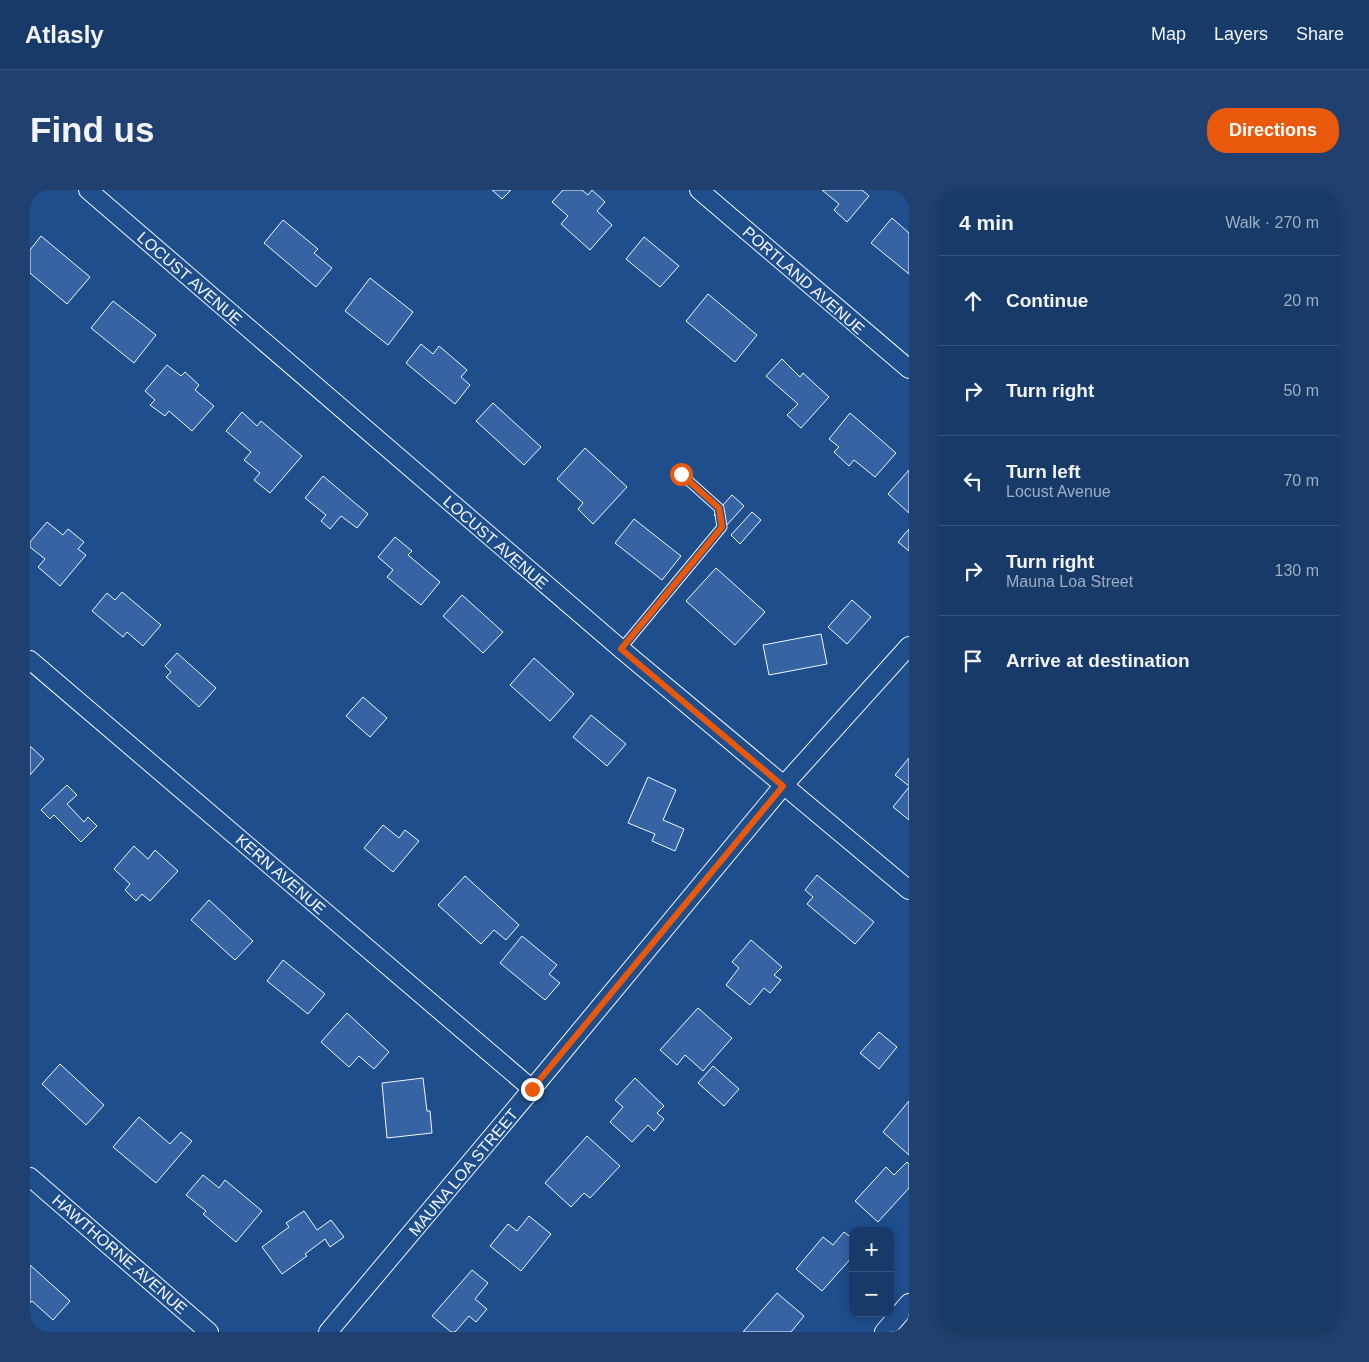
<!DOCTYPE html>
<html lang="en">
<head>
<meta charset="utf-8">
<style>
	body { margin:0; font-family:Arial,sans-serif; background:#20416f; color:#f1f3f6 }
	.controls { position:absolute; right:15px; bottom:15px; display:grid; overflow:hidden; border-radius:10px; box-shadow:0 2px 12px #0003 }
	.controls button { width:45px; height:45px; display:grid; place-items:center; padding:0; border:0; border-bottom:1px solid #36547d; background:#173a69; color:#f1f3f6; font:25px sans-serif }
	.stop { position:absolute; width:15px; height:15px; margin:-11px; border:4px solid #ea580c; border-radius:50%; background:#fff }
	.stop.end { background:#ea580c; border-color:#fff; box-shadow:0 1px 5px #0008 }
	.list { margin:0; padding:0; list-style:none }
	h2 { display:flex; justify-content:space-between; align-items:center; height:65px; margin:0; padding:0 20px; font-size:21px }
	h2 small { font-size:16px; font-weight:400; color:#9eadc0 }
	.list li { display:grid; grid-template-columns:32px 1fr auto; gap:15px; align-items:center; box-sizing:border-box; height:90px; padding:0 20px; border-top:1px solid #36547d }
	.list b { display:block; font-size:19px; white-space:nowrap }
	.list p { margin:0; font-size:16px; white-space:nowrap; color:#9eadc0 }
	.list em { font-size:16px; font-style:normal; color:#9eadc0 }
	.icon { flex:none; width:28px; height:28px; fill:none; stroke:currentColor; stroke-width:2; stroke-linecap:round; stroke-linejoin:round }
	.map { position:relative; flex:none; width:879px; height:1142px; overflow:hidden; border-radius:20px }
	header { display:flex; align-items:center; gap:30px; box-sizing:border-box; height:70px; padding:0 25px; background:#173a69; border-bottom:1px solid #36547d }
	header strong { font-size:24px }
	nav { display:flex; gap:28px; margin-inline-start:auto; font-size:18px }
	.intro { display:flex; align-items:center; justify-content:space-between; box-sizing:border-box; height:120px; padding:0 30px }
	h1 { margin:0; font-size:35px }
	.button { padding:12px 22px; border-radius:20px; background:#ea580c; color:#fff; font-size:18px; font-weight:700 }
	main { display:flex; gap:30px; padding:0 30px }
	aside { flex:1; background:#173a69; border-radius:20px; box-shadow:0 2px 12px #0003 }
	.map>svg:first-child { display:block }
	.building { fill:#3563a3; stroke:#f2f6ff }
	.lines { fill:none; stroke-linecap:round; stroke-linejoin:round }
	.service-casing { stroke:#f2f6ff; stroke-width:11 }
	.minor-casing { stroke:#f2f6ff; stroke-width:20 }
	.service { stroke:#1f4e8c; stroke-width:9 }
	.minor { stroke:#1f4e8c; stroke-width:18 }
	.route { stroke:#ea580c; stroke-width:6 }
	.labels { text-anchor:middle; stroke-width:4; stroke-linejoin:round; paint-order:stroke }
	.street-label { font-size:16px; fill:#f2f6ff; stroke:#1f4e8c }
</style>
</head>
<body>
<header>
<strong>Atlasly</strong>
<nav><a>Map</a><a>Layers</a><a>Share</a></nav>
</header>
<div class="intro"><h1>Find us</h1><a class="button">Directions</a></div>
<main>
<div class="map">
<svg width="879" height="1142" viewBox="0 0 879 1142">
	<rect width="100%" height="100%" fill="#1f4e8c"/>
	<g class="building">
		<polygon points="462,0 481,0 472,9"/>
		<polygon points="533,0 552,0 558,5 562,0 575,12 567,21 582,35 560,60 531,34 538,26 522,12"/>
		<polygon points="792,0 832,0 839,6 817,32 804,20 809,14"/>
		<polygon points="862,28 879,43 879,84 841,53"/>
		<polygon points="253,30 288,59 284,63 302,78 286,97 234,53"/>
		<polygon points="11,46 60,87 37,114 0,83 0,60"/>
		<polygon points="614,47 649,76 630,97 596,69"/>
		<polygon points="340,88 383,122 358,155 315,121"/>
		<polygon points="678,104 727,145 705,172 656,131"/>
		<polygon points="83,111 126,145 104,173 61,138"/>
		<polygon points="391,154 403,164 409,156 437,180 431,187 440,195 425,214 376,173"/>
		<polygon points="752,169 770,187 773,183 799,207 771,238 757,225 768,214 736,186"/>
		<polygon points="137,175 151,186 155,182 169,195 165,200 184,216 162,241 139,221 135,226 120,215 125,210 115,201"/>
		<polygon points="463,213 511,257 494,275 446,231"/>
		<polygon points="212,222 227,236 231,231 272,266 240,303 224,290 230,283 214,270 221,262 196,241"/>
		<polygon points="820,223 866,263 845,287 824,270 819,276 804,262 809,257 799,249"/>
		<polygon points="555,258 597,297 563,334 548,319 553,313 527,289"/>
		<polygon points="879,280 879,323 858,304"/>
		<polygon points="293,286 338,324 327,338 311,326 300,339 291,331 296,325 275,308"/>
		<polygon points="702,305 714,316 696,336 684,325"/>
		<polygon points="722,322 731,330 710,354 701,345"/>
		<polygon points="604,329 651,366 632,390 585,353"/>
		<polygon points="17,332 33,345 38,339 54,352 48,359 56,365 30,396 8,377 15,369 0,357 0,352"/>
		<polygon points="879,339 879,361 868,352"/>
		<polygon points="365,347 382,361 378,365 410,392 391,415 357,387 363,380 348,367"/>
		<polygon points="686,378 735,422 705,455 656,411"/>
		<polygon points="92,402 131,435 113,456 97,442 93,447 62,421 77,403 85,410"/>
		<polygon points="432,405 473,442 453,463 413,426"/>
		<polygon points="822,410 841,427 817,454 798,437"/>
		<polygon points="791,444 797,474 739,485 733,455"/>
		<polygon points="147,463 186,498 169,517 136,487 141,482 135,476"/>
		<polygon points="504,468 544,504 520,531 480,495"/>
		<polygon points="333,507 357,528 340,547 316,526"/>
		<polygon points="561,525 596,554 577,576 543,547"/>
		<polygon points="0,556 14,569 0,585"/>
		<polygon points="879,568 879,596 865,585"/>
		<polygon points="618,587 646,600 633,630 654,639 645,661 622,651 625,644 598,633"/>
		<polygon points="37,595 47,605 37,614 54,632 58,627 67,636 51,652 24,625 20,629 11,620"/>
		<polygon points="879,597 879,630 863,617"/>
		<polygon points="353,635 369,648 375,640 389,651 363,682 334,658"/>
		<polygon points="104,656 118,669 125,660 148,681 120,711 112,704 106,711 95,700 100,694 84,679"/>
		<polygon points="787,685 844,732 825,754 777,714 783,707 775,700"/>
		<polygon points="435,686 489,735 476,750 464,740 451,754 408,715"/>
		<polygon points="179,710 223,751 205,770 161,730"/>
		<polygon points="492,746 527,775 519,784 530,793 515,810 470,773"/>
		<polygon points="721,750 752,777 744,785 751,790 740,803 734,798 720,815 696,795 709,778 702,772"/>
		<polygon points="253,770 295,804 278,824 237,791"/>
		<polygon points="668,818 702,848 673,881 655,865 647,875 630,860"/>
		<polygon points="317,823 359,862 344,879 329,866 319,877 291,852"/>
		<polygon points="849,842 867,857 849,879 830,863"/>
		<polygon points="30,874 74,915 56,935 12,894"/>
		<polygon points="683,876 709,899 694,916 668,893"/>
		<polygon points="393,888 397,921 400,921 402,943 357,948 352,893"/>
		<polygon points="605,888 634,916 627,923 634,929 624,941 618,935 602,952 580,932 593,917 585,910"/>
		<polygon points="879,911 879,965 853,942"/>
		<polygon points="109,927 140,954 151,942 162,951 126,993 83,957"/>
		<polygon points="557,946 590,976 560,1008 554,1003 541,1017 515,993"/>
		<polygon points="877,972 879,974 879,998 848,1032 825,1011 856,977 864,985"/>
		<polygon points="173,985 189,998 195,990 232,1021 206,1052 173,1024 176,1021 156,1005"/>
		<polygon points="274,1021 287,1040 301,1030 314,1047 300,1057 295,1049 275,1064 277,1066 252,1084 232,1057 259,1037 256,1033"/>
		<polygon points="499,1026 521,1044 491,1081 460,1056 478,1034 487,1041"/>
		<polygon points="814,1042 823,1049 823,1066 792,1101 766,1079 793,1047 803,1055"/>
		<polygon points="0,1075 40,1111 23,1130 2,1111 0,1113"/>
		<polygon points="442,1080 458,1093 445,1109 457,1119 446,1132 439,1126 425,1142 421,1142 402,1126"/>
		<polygon points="747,1103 774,1126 761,1142 713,1142"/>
	</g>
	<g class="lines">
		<g class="service-casing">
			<polyline id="service" points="591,459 692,337 689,318 651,284"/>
		</g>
		<g class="minor-casing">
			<g id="minor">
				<polyline points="58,0 591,459 879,700"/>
				<polyline points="669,0 879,179"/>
				<polyline points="0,470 502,899"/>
				<polyline points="0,987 179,1142"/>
				<polyline points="298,1142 502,899 753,596 879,456"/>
				<polyline points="854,1142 879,1113"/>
			</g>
		</g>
		<use href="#service" class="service"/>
		<use href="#minor" class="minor"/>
	</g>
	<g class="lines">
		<polyline class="route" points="502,899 753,596 591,459 692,337 689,318 651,284"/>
	</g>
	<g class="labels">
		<g class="street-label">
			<text transform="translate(160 88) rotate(41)" y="6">LOCUST AVENUE</text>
			<text transform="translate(774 90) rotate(41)" y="6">PORTLAND AVENUE</text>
			<text transform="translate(466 352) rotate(41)" y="6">LOCUST AVENUE</text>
			<text transform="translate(251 684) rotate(41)" y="6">KERN AVENUE</text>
			<text transform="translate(433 982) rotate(-50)" y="6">MAUNA LOA STREET</text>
			<text transform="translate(90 1064) rotate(41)" y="6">HAWTHORNE AVENUE</text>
		</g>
	</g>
</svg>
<div class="controls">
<button>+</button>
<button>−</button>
</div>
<div class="stop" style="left:651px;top:284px"></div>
<div class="stop end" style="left:502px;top:899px"></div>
</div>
<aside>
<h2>4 min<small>Walk · 270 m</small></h2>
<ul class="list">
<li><svg class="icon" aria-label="ahead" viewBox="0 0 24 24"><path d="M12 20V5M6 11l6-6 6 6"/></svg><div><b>Continue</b></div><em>20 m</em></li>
<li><svg class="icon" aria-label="right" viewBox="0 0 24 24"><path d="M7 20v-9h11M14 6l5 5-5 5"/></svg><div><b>Turn right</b></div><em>50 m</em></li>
<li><svg class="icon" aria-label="left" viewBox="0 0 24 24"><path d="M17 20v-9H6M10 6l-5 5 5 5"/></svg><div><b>Turn left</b><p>Locust Avenue</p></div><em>70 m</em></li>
<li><svg class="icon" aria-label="right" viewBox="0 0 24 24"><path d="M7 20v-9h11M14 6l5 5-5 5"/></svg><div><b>Turn right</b><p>Mauna Loa Street</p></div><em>130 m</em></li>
<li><svg class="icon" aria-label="arrive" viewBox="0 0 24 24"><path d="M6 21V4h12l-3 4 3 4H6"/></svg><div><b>Arrive at destination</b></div></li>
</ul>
</aside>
</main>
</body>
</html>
